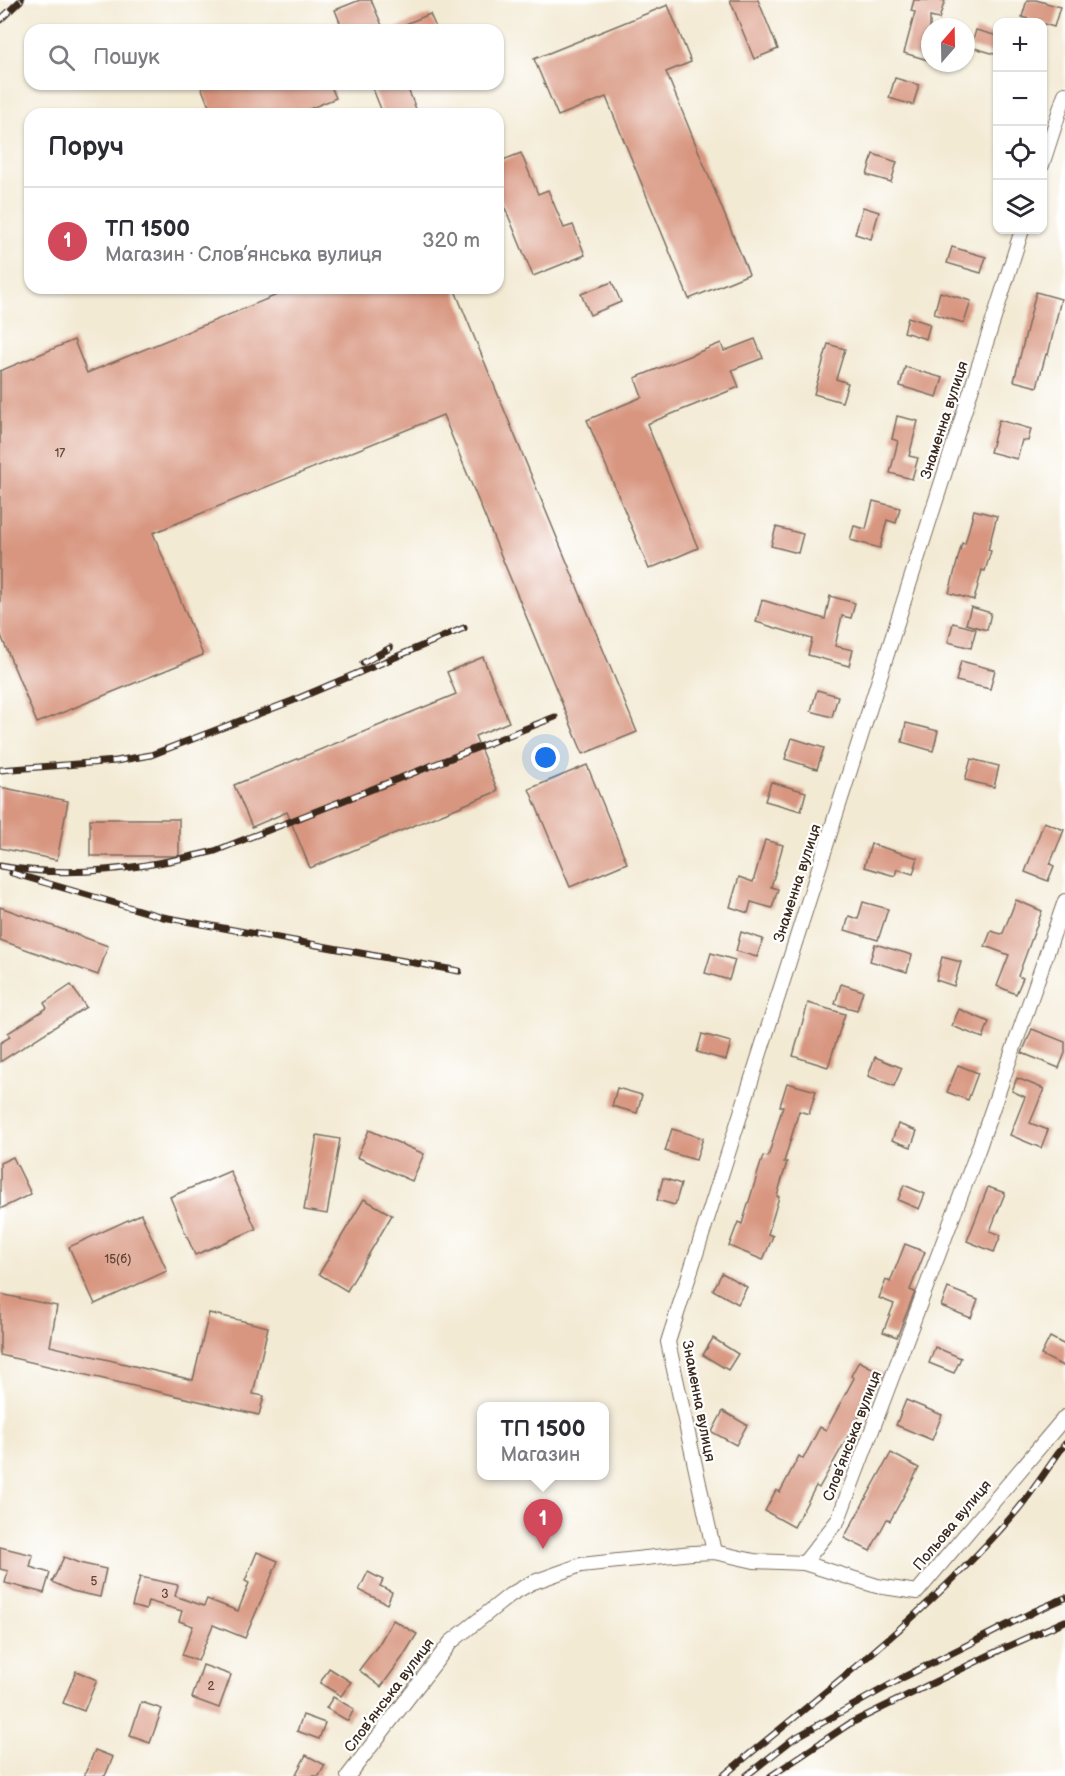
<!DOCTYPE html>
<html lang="uk">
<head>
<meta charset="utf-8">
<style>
	body { margin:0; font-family:"Balsamiq Sans",sans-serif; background:#f7f7f7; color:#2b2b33 }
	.controls { position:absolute; right:18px; top:18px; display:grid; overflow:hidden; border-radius:12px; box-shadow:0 2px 4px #0004 }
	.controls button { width:54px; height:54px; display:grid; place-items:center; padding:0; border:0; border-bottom:2px solid #e1e1e2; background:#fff; color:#2b2b33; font:30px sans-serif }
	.compass { position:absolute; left:921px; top:18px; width:54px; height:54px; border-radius:50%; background:#fff; box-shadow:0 2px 4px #0004; rotate:20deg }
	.you { position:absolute; left:546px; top:758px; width:21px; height:21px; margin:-15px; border:4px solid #fff; border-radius:50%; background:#1a73e8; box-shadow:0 0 0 9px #1a73e833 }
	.badge { display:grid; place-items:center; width:39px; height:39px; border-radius:50%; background:#d1495b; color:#fff; font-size:20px; font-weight:700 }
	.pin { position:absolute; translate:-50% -50px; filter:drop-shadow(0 2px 3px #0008) }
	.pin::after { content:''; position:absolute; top:32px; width:21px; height:18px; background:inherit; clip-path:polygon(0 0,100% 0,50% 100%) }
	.popup { position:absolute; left:477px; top:1402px; width:132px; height:78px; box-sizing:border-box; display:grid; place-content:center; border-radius:12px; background:#fff; filter:drop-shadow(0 2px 4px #0005); font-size:20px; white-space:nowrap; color:#7c7c81 }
	.popup b { font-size:22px; color:#2b2b33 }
	.popup::after { content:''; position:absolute; left:50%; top:100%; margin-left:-12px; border:12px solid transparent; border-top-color:#fff }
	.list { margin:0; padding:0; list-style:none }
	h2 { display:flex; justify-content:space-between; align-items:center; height:78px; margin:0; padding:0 24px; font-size:26px }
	h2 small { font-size:20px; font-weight:400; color:#7c7c81 }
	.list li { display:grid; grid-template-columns:39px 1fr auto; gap:18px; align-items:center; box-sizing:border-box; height:108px; padding:0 24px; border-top:2px solid #e1e1e2 }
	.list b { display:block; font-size:22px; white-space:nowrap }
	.list p { margin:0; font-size:20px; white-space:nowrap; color:#7c7c81 }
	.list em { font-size:20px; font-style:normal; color:#7c7c81 }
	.icon { flex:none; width:33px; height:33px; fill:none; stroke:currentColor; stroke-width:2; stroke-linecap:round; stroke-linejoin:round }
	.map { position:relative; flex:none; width:1065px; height:1776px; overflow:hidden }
	.search { position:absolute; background:#fff; box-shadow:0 2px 4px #0004; left:24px; top:24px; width:480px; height:66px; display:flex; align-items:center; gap:15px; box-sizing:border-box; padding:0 21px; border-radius:18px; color:#7c7c81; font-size:22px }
	.panel { position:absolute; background:#fff; box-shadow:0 2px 4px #0004; left:24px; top:108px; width:480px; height:186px; border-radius:18px }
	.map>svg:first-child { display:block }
	.building { fill:#d89680 }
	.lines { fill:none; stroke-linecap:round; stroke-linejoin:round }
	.minor-casing { stroke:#7b6d5e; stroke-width:16 }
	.minor { stroke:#fff; stroke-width:14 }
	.rail-casing { stroke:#3b2a1e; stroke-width:7 }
	.rail { stroke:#fff; stroke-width:4.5; stroke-dasharray:14; stroke-linecap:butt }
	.labels { text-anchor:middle; stroke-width:4.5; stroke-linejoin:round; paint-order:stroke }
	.number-label { font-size:12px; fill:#624536 }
	.street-label { font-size:15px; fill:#3b2a1e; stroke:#fff }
</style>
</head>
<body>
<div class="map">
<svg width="1065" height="1776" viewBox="0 0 1065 1776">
	<rect width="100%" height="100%" fill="#fff"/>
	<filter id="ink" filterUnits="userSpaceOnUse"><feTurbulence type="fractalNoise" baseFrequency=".0167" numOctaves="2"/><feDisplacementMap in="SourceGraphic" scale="12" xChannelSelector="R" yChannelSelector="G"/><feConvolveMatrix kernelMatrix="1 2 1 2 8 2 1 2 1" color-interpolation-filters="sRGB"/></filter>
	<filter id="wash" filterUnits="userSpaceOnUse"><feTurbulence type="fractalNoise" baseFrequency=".008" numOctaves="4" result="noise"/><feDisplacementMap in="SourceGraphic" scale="24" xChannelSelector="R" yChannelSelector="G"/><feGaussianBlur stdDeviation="1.35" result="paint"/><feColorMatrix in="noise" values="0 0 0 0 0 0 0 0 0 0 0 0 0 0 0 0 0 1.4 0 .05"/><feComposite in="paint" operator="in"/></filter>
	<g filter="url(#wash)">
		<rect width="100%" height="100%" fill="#f3ead4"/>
		<g id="blocks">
			<g class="building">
				<polygon points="360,0 371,0 384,30 343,30 335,10"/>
				<polygon points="730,0 758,0 778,49 754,59"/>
				<polygon points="914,0 945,0 939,19 930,17 930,53 928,60 904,53 915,12 911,11"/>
				<polygon points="1027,0 1036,0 1060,7 1054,27 1022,17"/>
				<polygon points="668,5 691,62 666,72 749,274 689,299 606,97 558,116 534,59"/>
				<polygon points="430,14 437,30 391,30"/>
				<polygon points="976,30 998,36 998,55 971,47"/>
				<polygon points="895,78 919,85 913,105 889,98"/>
				<polygon points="200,84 330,84 336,98 297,114 212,114"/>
				<polygon points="371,84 406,84 418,114 383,114"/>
				<polygon points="521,153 538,194 548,190 564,228 573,225 585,255 533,276 498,191 498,162"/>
				<polygon points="873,154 897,162 891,182 867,175"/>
				<polygon points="863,207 879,212 871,239 855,234"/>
				<polygon points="952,247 986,257 981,273 947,263"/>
				<polygon points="612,282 621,302 590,315 581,294"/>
				<polygon points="294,288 454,288 637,732 583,754 443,415 153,533 203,655 37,723 0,633 0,371 74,340 87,373"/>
				<polygon points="940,292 971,301 964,323 934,314"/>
				<polygon points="1036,292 1061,299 1048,355 1046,354 1037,387 1014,381"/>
				<polygon points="908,317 930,324 926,339 904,332"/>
				<polygon points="755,339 763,358 732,370 739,387 647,424 698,548 649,569 587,420 642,397 635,378 721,343 724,351"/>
				<polygon points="828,344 845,349 836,379 848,383 842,402 814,394"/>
				<polygon points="905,367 943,378 937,397 900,386"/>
				<polygon points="897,416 918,421 909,456 918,458 912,479 890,473 898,441 892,439"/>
				<polygon points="999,420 1031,429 1028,441 1022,440 1017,459 990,452"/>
				<polygon points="873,501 900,508 896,523 887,520 880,548 850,540 854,526 866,529"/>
				<polygon points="974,510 997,516 988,550 991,551 985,571 982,570 974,600 949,593 962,543 965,544"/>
				<polygon points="776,527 803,534 798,553 771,546"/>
				<polygon points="830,596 855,603 851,618 842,616 835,646 853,650 849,666 808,655 812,639 756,622 762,600 825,619"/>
				<polygon points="971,607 991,613 987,630 966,624"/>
				<polygon points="953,623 976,629 971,648 948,642"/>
				<polygon points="483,657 509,722 475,736 498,791 310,868 287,812 252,827 234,785 456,694 447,672"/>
				<polygon points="961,661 995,670 990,689 956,681"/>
				<polygon points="817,690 838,696 832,717 811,711"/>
				<polygon points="906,723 938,731 933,751 902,742"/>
				<polygon points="792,738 824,748 817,769 785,759"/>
				<polygon points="971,759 999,766 994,787 965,780"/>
				<polygon points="587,765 627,863 570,887 529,789"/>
				<polygon points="771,782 806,792 801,811 765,801"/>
				<polygon points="0,787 68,801 57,860 0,848"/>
				<rect x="90" y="819" width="89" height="37"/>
				<polygon points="1044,822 1064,830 1050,864 1054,866 1048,881 1025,872"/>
				<polygon points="765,840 783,845 771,887 778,889 772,908 751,902 748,913 730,907 739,877 753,882"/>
				<polygon points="871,844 918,858 913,874 897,869 895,876 864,867"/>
				<polygon points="1016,900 1042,911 1018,976 1023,978 1016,994 997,986 1009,955 985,946 991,931 1001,934 1003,933"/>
				<polygon points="863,902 888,909 878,940 845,930 849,916 858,919"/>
				<polygon points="0,907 108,946 98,975 0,940"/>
				<polygon points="741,932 763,939 757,957 736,951"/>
				<polygon points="875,944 912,955 907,972 870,961"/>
				<polygon points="711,953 735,960 729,980 705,973"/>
				<polygon points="942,957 961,962 954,986 936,980"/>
				<polygon points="841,984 863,991 857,1010 835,1004"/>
				<polygon points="71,985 86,1007 0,1062 0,1043 10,1037 8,1033 47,1008 44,1003"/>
				<polygon points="808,1003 845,1014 828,1067 793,1056"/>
				<polygon points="959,1009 989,1022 983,1038 952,1026"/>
				<polygon points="1032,1029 1065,1042 1065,1053 1059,1068 1022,1053"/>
				<polygon points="702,1034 731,1042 726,1060 697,1052"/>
				<polygon points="875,1057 902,1068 894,1086 868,1076"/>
				<polygon points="958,1065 978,1073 968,1100 947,1092"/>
				<polygon points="1017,1078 1044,1089 1030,1123 1048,1130 1041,1148 1010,1135 1025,1097 1012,1091"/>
				<polygon points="787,1083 816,1091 809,1114 799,1111 784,1162 787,1162 777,1196 779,1197 768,1234 773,1236 763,1260 729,1246 738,1222 742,1224 763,1156 768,1157 783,1106 780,1106"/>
				<polygon points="617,1088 642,1095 637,1113 612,1106"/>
				<polygon points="898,1124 917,1131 911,1147 892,1140"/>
				<polygon points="672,1129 703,1138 696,1160 665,1151"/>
				<polygon points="369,1130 424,1154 412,1181 357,1157"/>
				<polygon points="317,1135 340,1139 327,1214 304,1210"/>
				<polygon points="13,1157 31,1194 0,1209 0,1163"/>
				<polygon points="230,1171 256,1229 195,1255 170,1197"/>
				<polygon points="663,1178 681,1184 675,1205 657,1200"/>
				<polygon points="904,1185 925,1194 919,1209 898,1200"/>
				<polygon points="988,1187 1005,1193 990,1231 1001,1235 994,1252 967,1241"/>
				<polygon points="364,1199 392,1215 347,1291 319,1274"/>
				<polygon points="141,1214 167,1271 95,1304 69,1247"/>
				<polygon points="905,1244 925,1252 910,1290 915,1292 897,1337 883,1332 894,1304 879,1298 886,1280 890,1282"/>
				<polygon points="722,1273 747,1287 738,1304 713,1290"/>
				<polygon points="948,1288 978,1300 971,1318 941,1306"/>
				<polygon points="0,1294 57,1306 50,1346 193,1380 209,1313 268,1327 253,1394 264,1396 259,1415 0,1355"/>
				<polygon points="1050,1337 1065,1345 1065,1367 1041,1355"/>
				<polygon points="713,1338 738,1354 728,1370 703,1355"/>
				<polygon points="935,1347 961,1358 954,1373 929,1363"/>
				<polygon points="859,1361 883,1374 819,1488 816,1486 794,1527 765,1511 776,1490 780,1492 799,1456 803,1459 820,1427 826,1430 854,1378 851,1376"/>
				<polygon points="906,1400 942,1415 932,1440 896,1425"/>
				<polygon points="723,1411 747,1425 736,1445 712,1432"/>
				<polygon points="891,1453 919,1468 890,1521 887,1519 870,1551 844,1538"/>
				<polygon points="0,1547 33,1555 30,1567 50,1573 44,1593 5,1583 8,1571 0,1569"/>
				<polygon points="257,1552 278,1561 245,1638 213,1625 198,1661 182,1655 193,1626 179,1621 182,1611 148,1601 146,1610 132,1606 140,1577 178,1585 175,1596 204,1606 207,1599 238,1611 249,1583 245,1581"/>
				<polygon points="64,1557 79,1563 106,1569 100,1597 72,1591 52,1582"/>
				<polygon points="368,1572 383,1580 380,1586 392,1592 387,1604 359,1590"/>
				<polygon points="393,1620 417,1634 402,1658 381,1687 359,1670 379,1644"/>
				<polygon points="203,1665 231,1675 219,1708 192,1698"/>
				<polygon points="329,1668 351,1682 341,1696 320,1683"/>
				<polygon points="76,1671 97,1680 84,1711 63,1703"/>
				<polygon points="333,1697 354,1709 348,1721 326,1708"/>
				<polygon points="141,1702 162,1709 150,1743 130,1736"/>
				<polygon points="303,1715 325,1723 319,1739 297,1731"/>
				<polygon points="95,1750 113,1757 105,1776 84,1776"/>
				<polygon points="306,1755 325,1765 319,1776 295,1776"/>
			</g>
		</g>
	</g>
	<g filter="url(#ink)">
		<use href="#blocks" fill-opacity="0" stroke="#7b6d5e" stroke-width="1.5"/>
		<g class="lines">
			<g class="minor-casing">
				<g id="minor">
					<polyline points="1042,165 1065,94"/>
					<polyline points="714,1552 668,1342 1022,230"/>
					<polyline points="804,1563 877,1586 917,1592 1065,1417"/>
					<polyline points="348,1776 451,1642 510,1595 531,1583 581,1565 692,1553 714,1552 754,1561 804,1563 838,1520 978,1150 1065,901"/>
				</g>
			</g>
			<use href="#minor" class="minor"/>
			<g class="rail-casing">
				<g id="rail">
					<polyline points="0,20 21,0"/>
					<polyline points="363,663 390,648"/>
					<polyline points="0,770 116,761 151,755 292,701 464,628"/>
					<path d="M 0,866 C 71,879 145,868 215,851 L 555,717"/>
					<polyline points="12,873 163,917 459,971"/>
					<path d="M 723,1776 C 823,1693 929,1613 1014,1514 C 1033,1492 1048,1467 1065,1444"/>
					<polyline points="746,1776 793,1739 904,1677 1035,1611 1065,1598"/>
					<polyline points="771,1776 849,1724 1002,1649 1065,1621"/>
				</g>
			</g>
			<use href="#rail" class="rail"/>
		</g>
	</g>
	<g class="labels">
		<g class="number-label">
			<text x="60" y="457">17</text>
			<text x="118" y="1263">15(б)</text>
			<text x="94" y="1585">5</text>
			<text x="165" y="1598">3</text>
			<text x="211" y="1690">2</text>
		</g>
		<g class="street-label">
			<text transform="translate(944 420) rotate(-72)" y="5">Знаменна вулиця</text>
			<text transform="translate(797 883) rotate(-72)" y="5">Знаменна вулиця</text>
			<text transform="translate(699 1401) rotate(79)" y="5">Знаменна вулиця</text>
			<text transform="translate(852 1436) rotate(-69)" y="5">Слов’янська вулиця</text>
			<text transform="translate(952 1525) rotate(-50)" y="5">Польова вулиця</text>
			<text transform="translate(389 1695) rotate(-53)" y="5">Слов’янська вулиця</text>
		</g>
	</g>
</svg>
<div class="controls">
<button>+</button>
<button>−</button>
<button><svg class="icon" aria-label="locate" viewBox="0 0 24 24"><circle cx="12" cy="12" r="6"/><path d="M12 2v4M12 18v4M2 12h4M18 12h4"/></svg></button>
<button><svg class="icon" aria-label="layers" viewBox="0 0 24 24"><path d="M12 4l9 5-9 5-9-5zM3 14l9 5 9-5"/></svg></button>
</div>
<svg class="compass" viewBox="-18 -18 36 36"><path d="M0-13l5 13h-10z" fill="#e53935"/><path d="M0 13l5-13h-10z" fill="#7c7c81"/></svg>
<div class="you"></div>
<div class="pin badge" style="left:543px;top:1549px">1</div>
<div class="popup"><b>ТП 1500</b>Магазин</div>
<div class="search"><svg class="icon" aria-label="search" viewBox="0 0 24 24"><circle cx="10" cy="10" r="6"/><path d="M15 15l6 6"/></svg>Пошук</div>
<section class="panel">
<h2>Поруч<small></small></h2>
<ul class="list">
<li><span class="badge">1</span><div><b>ТП 1500</b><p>Магазин · Слов’янська вулиця</p></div><em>320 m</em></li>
</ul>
</section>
</div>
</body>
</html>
